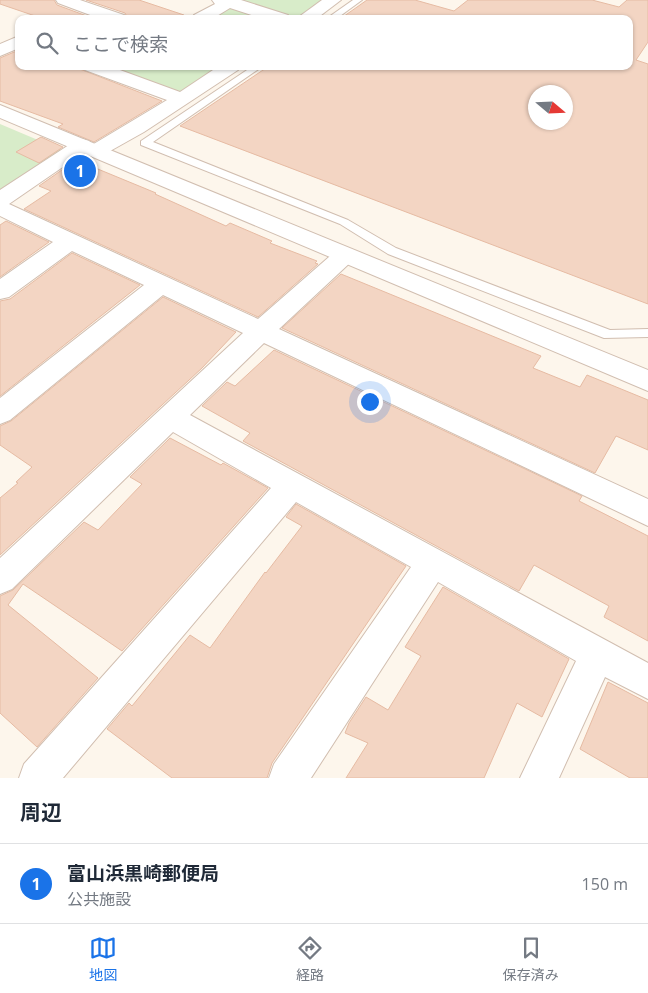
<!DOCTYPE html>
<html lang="ja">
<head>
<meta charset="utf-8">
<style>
	body { margin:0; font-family:"Open Sans","Noto Sans JP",sans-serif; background:#f6f6f7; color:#1f2937 }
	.compass { position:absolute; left:528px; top:85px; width:45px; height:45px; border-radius:50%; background:#fff; box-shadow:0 1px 4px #0004; rotate:109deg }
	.you { position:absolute; left:369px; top:401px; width:18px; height:18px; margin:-12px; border:4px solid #fff; border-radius:50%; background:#1a73e8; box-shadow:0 0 0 8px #1a73e833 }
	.badge { display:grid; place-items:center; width:32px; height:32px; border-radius:50%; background:#1a73e8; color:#fff; font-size:16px; font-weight:700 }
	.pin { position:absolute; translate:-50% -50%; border:2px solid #fff; box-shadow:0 1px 5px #0006 }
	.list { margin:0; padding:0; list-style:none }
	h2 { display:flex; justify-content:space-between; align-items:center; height:65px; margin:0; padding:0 20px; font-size:21px }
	h2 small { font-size:16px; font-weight:400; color:#747a83 }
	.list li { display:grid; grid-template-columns:32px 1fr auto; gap:15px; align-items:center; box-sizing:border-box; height:80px; padding:0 20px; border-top:1px solid #e0e1e3 }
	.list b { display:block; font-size:19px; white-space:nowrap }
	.list p { margin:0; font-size:16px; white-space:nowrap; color:#747a83 }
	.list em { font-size:16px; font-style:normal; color:#747a83 }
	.icon { flex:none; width:28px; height:28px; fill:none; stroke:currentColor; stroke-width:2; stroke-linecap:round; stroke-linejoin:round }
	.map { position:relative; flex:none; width:648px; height:778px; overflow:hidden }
	.search { position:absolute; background:#fff; box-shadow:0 1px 4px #0004; left:15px; right:15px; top:15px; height:55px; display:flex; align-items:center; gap:12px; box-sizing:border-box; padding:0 18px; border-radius:10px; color:#747a83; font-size:19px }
	.sheet { height:145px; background:#fff }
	nav { display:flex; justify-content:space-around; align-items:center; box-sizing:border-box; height:70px; border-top:1px solid #e0e1e3; background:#fff; font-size:14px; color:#747a83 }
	nav a { display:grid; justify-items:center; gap:2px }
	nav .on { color:#1a73e8 }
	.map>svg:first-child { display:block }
	.green { fill:#d8ecc9 }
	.building { fill:#f3d5c3; stroke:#e6bba3; fill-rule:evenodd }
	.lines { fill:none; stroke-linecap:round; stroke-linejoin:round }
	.service-casing { stroke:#d1beb0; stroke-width:2 }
	.minor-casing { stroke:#d1beb0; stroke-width:2 }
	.tertiary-casing { stroke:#d1beb0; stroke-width:2 }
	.service { fill:#fff; fill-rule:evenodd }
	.minor { fill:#fff; fill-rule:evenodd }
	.tertiary { fill:#fff; fill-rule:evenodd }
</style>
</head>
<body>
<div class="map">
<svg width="648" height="778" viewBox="0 0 648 778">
	<rect width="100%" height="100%" fill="#fdf6ec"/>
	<g class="green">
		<polygon points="236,0 341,0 312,19 203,19"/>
		<polygon points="123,66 240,66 188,100 112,73"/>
		<polygon points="0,124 64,151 0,191"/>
	</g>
	<g class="building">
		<polygon points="0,0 54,0 57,5 95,19 44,19 0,4"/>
		<polygon points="86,0 139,0 184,15 183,19 128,19 125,13"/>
		<path d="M 367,0 L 415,0 L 454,11 L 468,0 L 592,0 L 619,7 L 627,0 L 648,0 L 648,42 L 636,60 L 648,64 L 648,304 L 180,126 L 269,66 L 629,66 L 629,19 L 340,19 ZM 536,92 L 566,92 L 566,122 L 536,122 Z"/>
		<polygon points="19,50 19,66 72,66 162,101 94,142 58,127 63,124 0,101 0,58"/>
		<polygon points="41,137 63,147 39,163 16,152"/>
		<polygon points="76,160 156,193 155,194 226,226 230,223 272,241 270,243 317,261 315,263 318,264 258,317 24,209 51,191 39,186"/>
		<polygon points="6,221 49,242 0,277 0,225"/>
		<polygon points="72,253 140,285 0,396 0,301 10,299"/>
		<polygon points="341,274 541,356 533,368 580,387 587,375 648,400 648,450 616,436 595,473 282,328"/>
		<polygon points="163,297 236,332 202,368 0,555 0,498 18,483 16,482 32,467 0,445 0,426 11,421"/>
		<polygon points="274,350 582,496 579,501 648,536 648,641 604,617 609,606 534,565 519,591 243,441 250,433 202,406 227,382 235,386"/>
		<polygon points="170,438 221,465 223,463 268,488 122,651 23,584 8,605 98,678 37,747 0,713 0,596 13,590 84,522 98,530 142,484 130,477"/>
		<polygon points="296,504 406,566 272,763 267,778 172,778 107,729 129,703 132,706 190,635 210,648 265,572 266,573 302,526 286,517"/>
		<polygon points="443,587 569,659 542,717 517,703 484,778 346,778 368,743 345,733 349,723 366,697 388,710 421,656 405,647"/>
		<polygon points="608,682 648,703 648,778 630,778 580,749"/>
	</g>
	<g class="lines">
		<g class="service-casing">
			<g id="service">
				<polygon points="353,0 362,0 336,19 326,19"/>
				<polygon points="253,66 263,66 153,142 348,220 396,248 610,330 648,329 648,337 604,338 388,254 340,224 141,145 141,141"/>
			</g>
		</g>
		<g class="minor-casing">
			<g id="minor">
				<polygon points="56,0 80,0 124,15 126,19 101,19 58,3"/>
				<polygon points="212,0 241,0 288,15 290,19 264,19 230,8 212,19 192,19 194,15 215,4"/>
				<polygon points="322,0 341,0 316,19 296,19"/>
				<polygon points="19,36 19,48 0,56 0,44"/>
				<polygon points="82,66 109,66 180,92 219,66 241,66 238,70 144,132 103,155 96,157 89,155 86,151 9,204 258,319 337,250 345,248 353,250 357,255 353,260 279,329 648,499 648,526 264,343 190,415 648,663 648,699 605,677 559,778 520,778 576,661 438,582 311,778 269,778 274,764 411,567 296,502 63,778 19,778 24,764 271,488 173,432 12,589 0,594 0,558 243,333 163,295 10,420 0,424 0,398 144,285 72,251 9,297 0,299 0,279 53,242 0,216 0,190 75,141 82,139 89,141 92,145 167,100 85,70"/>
			</g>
		</g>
		<g class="tertiary-casing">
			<polygon id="tertiary" points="0,105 648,370 648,391 0,118"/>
		</g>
		<use href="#service" class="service"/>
		<use href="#minor" class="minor"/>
		<use href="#tertiary" class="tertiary"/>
	</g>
</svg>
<svg class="compass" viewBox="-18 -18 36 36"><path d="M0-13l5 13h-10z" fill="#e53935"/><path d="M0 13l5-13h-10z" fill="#747a83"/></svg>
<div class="you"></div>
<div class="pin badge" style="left:80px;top:171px">1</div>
<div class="search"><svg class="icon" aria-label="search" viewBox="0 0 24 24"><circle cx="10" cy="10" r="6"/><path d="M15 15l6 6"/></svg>ここで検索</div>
</div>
<section class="sheet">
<h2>周辺<small></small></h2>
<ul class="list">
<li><span class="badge">1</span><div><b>富山浜黒崎郵便局</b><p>公共施設</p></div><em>150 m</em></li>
</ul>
</section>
<nav>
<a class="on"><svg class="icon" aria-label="map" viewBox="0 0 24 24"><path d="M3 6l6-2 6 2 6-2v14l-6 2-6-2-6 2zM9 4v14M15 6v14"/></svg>地図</a>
<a><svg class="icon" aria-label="directions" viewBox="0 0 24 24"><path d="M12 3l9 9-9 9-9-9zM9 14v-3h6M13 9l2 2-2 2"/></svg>経路</a>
<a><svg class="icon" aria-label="saved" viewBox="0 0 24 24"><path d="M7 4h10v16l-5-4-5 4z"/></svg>保存済み</a>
</nav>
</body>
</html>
